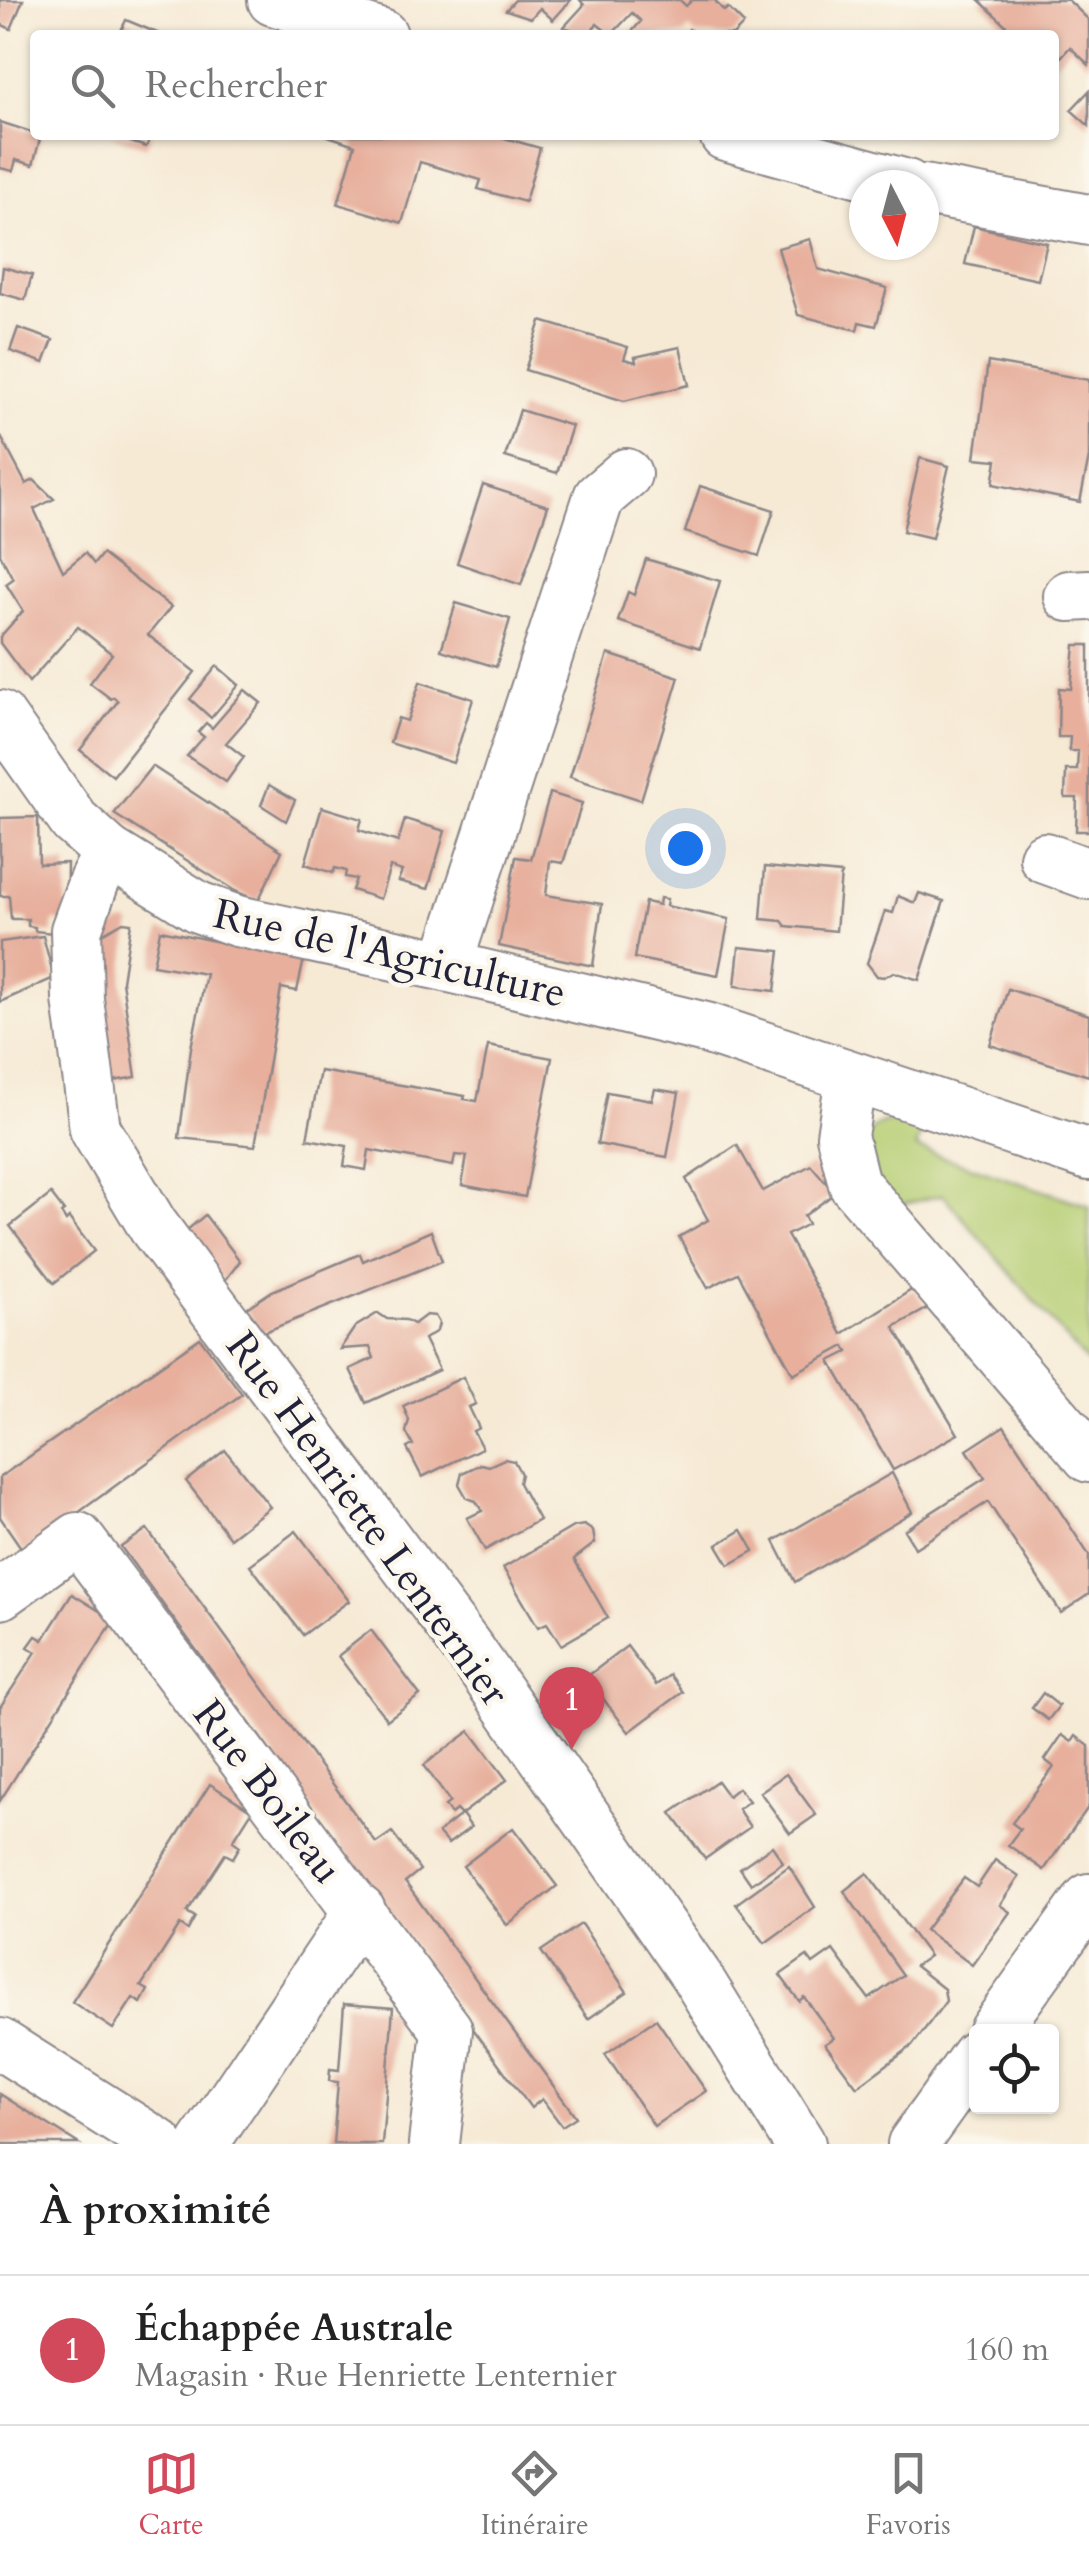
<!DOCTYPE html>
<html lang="fr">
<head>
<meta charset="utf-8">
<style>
	body { margin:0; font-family:Cardo,serif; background:#f2f2f2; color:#222 }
	.controls { position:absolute; right:30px; bottom:30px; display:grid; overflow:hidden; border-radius:10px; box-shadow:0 2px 8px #0004 }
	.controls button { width:90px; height:90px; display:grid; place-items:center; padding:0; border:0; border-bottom:2px solid #e0e0e0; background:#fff; color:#222; font:50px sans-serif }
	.compass { position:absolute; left:849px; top:170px; width:90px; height:90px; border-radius:50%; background:#fff; box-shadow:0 2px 8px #0004; rotate:174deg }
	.you { position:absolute; left:685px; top:848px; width:35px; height:35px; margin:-25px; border:8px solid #fff; border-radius:50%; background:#1a73e8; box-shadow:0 0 0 15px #1a73e833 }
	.badge { display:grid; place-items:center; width:65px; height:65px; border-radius:50%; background:#d1495b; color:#fff; font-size:32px; font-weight:700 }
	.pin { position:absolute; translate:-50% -82px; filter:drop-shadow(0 2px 5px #0008) }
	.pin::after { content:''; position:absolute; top:52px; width:35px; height:30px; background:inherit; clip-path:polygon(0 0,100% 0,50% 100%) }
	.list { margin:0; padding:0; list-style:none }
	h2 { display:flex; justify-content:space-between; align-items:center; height:130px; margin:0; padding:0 40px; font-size:42px }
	h2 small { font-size:32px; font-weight:400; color:#767676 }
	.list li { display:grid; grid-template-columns:65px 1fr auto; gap:30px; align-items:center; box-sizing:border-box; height:150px; padding:0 40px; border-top:2px solid #e0e0e0 }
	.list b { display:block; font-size:38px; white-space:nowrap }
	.list p { margin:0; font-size:32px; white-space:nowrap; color:#767676 }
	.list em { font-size:32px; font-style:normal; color:#767676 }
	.icon { flex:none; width:55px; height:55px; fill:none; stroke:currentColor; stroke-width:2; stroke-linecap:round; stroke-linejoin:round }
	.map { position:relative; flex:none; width:1089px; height:2144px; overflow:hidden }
	.search { position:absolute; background:#fff; box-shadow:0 2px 8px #0004; left:30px; right:30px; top:30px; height:110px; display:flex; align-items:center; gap:25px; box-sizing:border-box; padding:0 35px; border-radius:10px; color:#767676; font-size:38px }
	.sheet { height:280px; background:#fff }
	nav { display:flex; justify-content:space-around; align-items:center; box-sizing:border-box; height:140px; border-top:2px solid #e0e0e0; background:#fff; font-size:28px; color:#767676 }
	nav a { display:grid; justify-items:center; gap:5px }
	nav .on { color:#d1495b }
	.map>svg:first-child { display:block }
	.green { fill:#b5cd72; stroke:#6c7856; stroke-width:2.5 }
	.building { fill:#e7af9c }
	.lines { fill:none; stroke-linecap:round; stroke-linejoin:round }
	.minor-casing { stroke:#8c8688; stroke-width:54 }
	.minor { stroke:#fff; stroke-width:50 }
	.labels { text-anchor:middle; stroke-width:9; stroke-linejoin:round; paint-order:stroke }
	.street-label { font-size:42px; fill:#22223b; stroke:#fbf7ec }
</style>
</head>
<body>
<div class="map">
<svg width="1089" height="2144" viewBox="0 0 1089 2144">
	<rect width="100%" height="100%" fill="#fbf7ec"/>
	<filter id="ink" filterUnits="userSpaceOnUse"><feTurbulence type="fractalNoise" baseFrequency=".01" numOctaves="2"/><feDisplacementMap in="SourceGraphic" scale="20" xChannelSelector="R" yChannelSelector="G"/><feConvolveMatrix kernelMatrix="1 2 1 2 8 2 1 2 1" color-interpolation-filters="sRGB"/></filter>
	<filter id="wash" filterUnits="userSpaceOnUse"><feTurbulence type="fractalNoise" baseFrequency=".0048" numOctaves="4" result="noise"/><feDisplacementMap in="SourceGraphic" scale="40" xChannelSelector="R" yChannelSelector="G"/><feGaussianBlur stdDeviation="2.25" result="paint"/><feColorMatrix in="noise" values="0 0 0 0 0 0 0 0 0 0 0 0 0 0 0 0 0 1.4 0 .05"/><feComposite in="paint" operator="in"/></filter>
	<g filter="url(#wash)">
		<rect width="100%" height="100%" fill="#f6ead5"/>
		<path class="green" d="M 910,1118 L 926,1122 L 916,1148 L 1089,1206 L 1089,1365 L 943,1195 L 888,1208 L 861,1147 C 872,1122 884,1121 910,1118 Z"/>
		<g id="blocks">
			<g class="building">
				<polygon points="0,0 23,0 11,29 0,24"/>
				<polygon points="515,0 571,0 553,20 540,8 531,18 506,10"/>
				<polygon points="580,0 680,0 686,6 692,0 717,0 716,2 724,11 728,8 744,24 733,35 696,35 689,29 684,35 629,35 641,21 632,13 611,35 597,24 588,35 564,27 584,5"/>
				<polygon points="979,0 1068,0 1089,20 1089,65 1070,47 1054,65 1054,35 1016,35"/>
				<polygon points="126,20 162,35 119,35"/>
				<polygon points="1089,91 1089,126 1071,110"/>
				<polygon points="0,122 41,135 33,165 16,160 13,171 0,168"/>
				<polygon points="109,135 152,135 146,147"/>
				<polygon points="325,135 494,135 540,148 525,202 478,189 481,180 420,162 402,223 338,204 355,145"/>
				<polygon points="974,226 1047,243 1038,280 965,264"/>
				<polygon points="810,239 818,269 887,288 876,326 859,322 857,330 798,315 778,248"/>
				<polygon points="3,267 32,275 25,300 0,293"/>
				<polygon points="541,321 628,347 624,359 636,362 635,357 680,347 689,385 624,401 525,370"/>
				<polygon points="18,328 53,340 44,363 10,351"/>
				<polygon points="988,362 1089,380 1089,457 1080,502 993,484 997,460 975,458"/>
				<polygon points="520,410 572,426 557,473 505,457"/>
				<polygon points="0,435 26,484 34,480 54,499 34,509 63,571 85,553 94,564 102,554 171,607 148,635 195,672 113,776 80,750 118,701 114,697 111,699 90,683 112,654 78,627 29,682 0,643 0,637 23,611 6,584 13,579 0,554"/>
				<polygon points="920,458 949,466 932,538 903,531"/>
				<polygon points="483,485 548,506 521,585 457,563"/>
				<polygon points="700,486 774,510 759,556 685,532"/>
				<polygon points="646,559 720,581 700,648 618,621 628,592 634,595"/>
				<polygon points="456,603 510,619 496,667 441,650"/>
				<polygon points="1075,645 1089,645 1089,831 1076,831 1077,798 1065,798 1066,770 1077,770 1078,751 1069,751 1070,737 1058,737 1059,688 1071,689"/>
				<polygon points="608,654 679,677 641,800 570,777"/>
				<polygon points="217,666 239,685 211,718 190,699"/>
				<polygon points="420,682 473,699 453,763 390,743 398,718 407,721"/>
				<polygon points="245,690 261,703 226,743 244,757 226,782 187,756 204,737 198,732 206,723 212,728"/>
				<polygon points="152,766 282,851 258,901 235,891 114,814"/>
				<polygon points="269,785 295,800 286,821 261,805"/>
				<polygon points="550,793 582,803 563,863 550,861 546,895 602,904 593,966 499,946 516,857 531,859"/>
				<polygon points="322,807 362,819 359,830 398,842 405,819 445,831 428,889 398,881 402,871 390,867 380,899 352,890 356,879 345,877 346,871 335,868 333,873 305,864"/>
				<polygon points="38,817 39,864 67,863 66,922 53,921 53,933 35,931 35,927 28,926 28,919 11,919 9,896 0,896 0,818"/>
				<polygon points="765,867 841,874 836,931 786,926 782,921 761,919"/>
				<polygon points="919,893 944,901 919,980 894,972 884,977 877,976 867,963 885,911 893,913 898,896 915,903"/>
				<polygon points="660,898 667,899 666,906 729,919 718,975 634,958 645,902 659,905"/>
				<polygon points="123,922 131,923 122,981 136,1077 108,1082 102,1061 100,935"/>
				<polygon points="160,930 304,959 297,991 281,988 255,1146 179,1138 191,1048 206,974 153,965"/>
				<polygon points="43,936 54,978 0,1002 0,942"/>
				<polygon points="739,947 780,951 775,991 735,986"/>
				<polygon points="1008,989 1089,1015 1089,1076 990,1045"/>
				<polygon points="488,1046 552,1058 525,1197 462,1185 467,1156 455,1155 453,1166 369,1150 366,1170 344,1166 347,1146 307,1139 320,1071 465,1096 464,1099 477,1101"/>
				<polygon points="655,1089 679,1093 667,1157 597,1144 607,1092 652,1100"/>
				<polygon points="737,1145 763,1191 811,1165 835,1193 804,1216 808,1224 787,1235 842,1334 913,1289 928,1308 894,1327 958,1434 893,1470 830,1361 848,1352 845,1346 793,1374 738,1273 708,1288 679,1237 708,1220 686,1179"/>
				<polygon points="51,1194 64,1211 61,1213 66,1221 69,1218 94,1251 54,1283 10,1226"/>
				<polygon points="205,1215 240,1261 224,1282 186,1231"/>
				<polygon points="431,1231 442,1261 262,1333 245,1309 272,1291 360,1254 363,1261"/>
				<polygon points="378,1313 387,1319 406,1320 414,1324 426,1315 435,1316 439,1323 437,1331 424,1339 439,1370 366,1403 350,1369 374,1358 370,1347 340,1349 355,1327"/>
				<polygon points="200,1338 242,1394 24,1552 0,1517 0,1477"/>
				<polygon points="463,1377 476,1404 469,1407 479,1428 473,1431 482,1448 422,1477 407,1448 413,1445 406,1432 409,1420 403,1406"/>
				<polygon points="1004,1426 1089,1555 1089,1594 1061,1613 988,1502 915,1548 904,1530 985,1478 967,1450"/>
				<polygon points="225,1450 270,1507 230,1538 186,1481"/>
				<polygon points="504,1459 514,1461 521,1474 519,1483 539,1520 485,1550 467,1518 482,1511 476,1501 467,1498 459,1484 462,1473 481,1464 489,1466"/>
				<polygon points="892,1473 912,1512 795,1582 774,1541"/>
				<polygon points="584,1525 593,1531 595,1543 574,1559 608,1618 561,1645 547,1623 538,1627 503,1568 573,1527"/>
				<polygon points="147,1529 376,1843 392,1832 420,1870 405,1882 576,2117 562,2126 542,2099 531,2108 121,1547"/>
				<polygon points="742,1530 754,1551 729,1565 717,1545"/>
				<polygon points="296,1531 349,1601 303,1635 250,1565"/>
				<polygon points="72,1594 114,1620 0,1801 0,1707 36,1652 28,1647 33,1640 36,1636 43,1640"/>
				<polygon points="371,1630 420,1695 387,1720 338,1656"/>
				<polygon points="627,1646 656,1685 670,1675 683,1692 629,1732 601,1696 590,1704 576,1685"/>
				<polygon points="1043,1693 1059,1706 1048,1720 1032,1708"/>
				<polygon points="470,1731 507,1780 462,1814 471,1827 448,1844 438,1833 461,1815 456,1810 451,1814 445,1806 450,1802 424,1765"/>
				<polygon points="1062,1735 1072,1742 1076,1736 1089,1746 1089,1806 1044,1870 1008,1845 1020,1829 1012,1823 1054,1767 1045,1760"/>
				<polygon points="786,1774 816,1815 790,1833 760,1792"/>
				<polygon points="717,1781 728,1796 738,1788 749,1801 738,1809 750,1827 705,1859 671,1813"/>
				<polygon points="210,1784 252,1811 233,1841 240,1846 233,1858 225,1854 187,1912 195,1917 188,1930 180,1925 141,1986 148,1990 141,2003 133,1998 113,2029 72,2002"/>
				<polygon points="513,1828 557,1886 507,1925 463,1866"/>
				<polygon points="772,1846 783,1862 751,1884 740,1868"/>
				<polygon points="995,1860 1019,1877 1000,1905 1010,1912 972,1965 925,1930 964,1878 977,1887"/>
				<polygon points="789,1866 815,1907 765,1943 736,1904"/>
				<polygon points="867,1873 929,1956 915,1966 944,1989 946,2001 912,2046 857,2087 825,2044 834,2038 804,1997 799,2001 780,1975 807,1956 813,1964 833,1950 869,1999 903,1975 844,1891"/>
				<polygon points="581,1924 627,1992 588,2019 541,1951"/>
				<polygon points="344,2004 393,2008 382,2144 333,2144 338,2082 329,2081 330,2069 339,2070"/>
				<polygon points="656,2019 706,2091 654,2126 605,2054"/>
				<polygon points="0,2094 79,2144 0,2144"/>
			</g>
		</g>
	</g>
	<g filter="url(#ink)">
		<use href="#blocks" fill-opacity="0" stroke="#8c8688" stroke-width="2.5"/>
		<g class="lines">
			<g class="minor-casing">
				<g id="minor">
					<polyline points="273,0 382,35"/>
					<polyline points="725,135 907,185"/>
					<polyline points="924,190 1089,220"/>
					<polyline points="1069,596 1089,595"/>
					<polyline points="0,716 74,821 109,852 198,907 237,921 446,966 706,1028 1089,1155"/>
					<polyline points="109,852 94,881 76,930 78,999 95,1129 153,1226 472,1654 695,1974 800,2144"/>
					<polyline points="1045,858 1089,874"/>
					<polyline points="446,966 599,497 626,474"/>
					<polyline points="851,1077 842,1136 854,1184 1089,1457"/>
					<polyline points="0,1594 78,1538 447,2030 434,2144"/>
					<polyline points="994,2031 1089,1899"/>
					<polyline points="0,2044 158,2144"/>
					<polyline points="203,2144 360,1911"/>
					<polyline points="913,2144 976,2056"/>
				</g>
			</g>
			<use href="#minor" class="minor"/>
		</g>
	</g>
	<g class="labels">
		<g class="street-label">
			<text transform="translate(390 952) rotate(13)" y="15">Rue de l'Agriculture</text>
			<text transform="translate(369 1518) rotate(54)" y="15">Rue Henriette Lenternier</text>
			<text transform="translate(269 1791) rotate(53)" y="15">Rue Boileau</text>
		</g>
	</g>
</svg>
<div class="controls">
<button><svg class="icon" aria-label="locate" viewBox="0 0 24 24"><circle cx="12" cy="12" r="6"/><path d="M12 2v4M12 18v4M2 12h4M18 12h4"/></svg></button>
</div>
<svg class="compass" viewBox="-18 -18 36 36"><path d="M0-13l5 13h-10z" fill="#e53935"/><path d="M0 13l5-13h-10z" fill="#767676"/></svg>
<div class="you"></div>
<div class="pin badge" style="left:572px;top:1749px">1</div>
<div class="search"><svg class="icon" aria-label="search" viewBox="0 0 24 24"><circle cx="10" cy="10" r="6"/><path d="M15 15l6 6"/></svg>Rechercher</div>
</div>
<section class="sheet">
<h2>À proximité<small></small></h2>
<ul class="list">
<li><span class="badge">1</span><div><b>Échappée Australe</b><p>Magasin · Rue Henriette Lenternier</p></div><em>160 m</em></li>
</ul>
</section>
<nav>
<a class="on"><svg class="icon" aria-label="map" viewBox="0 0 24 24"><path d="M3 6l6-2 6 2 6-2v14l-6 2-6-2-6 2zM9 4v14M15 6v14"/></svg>Carte</a>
<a><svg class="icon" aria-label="directions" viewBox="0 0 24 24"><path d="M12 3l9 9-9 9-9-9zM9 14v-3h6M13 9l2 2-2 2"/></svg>Itinéraire</a>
<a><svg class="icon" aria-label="saved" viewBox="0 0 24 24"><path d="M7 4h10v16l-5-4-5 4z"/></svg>Favoris</a>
</nav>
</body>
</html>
